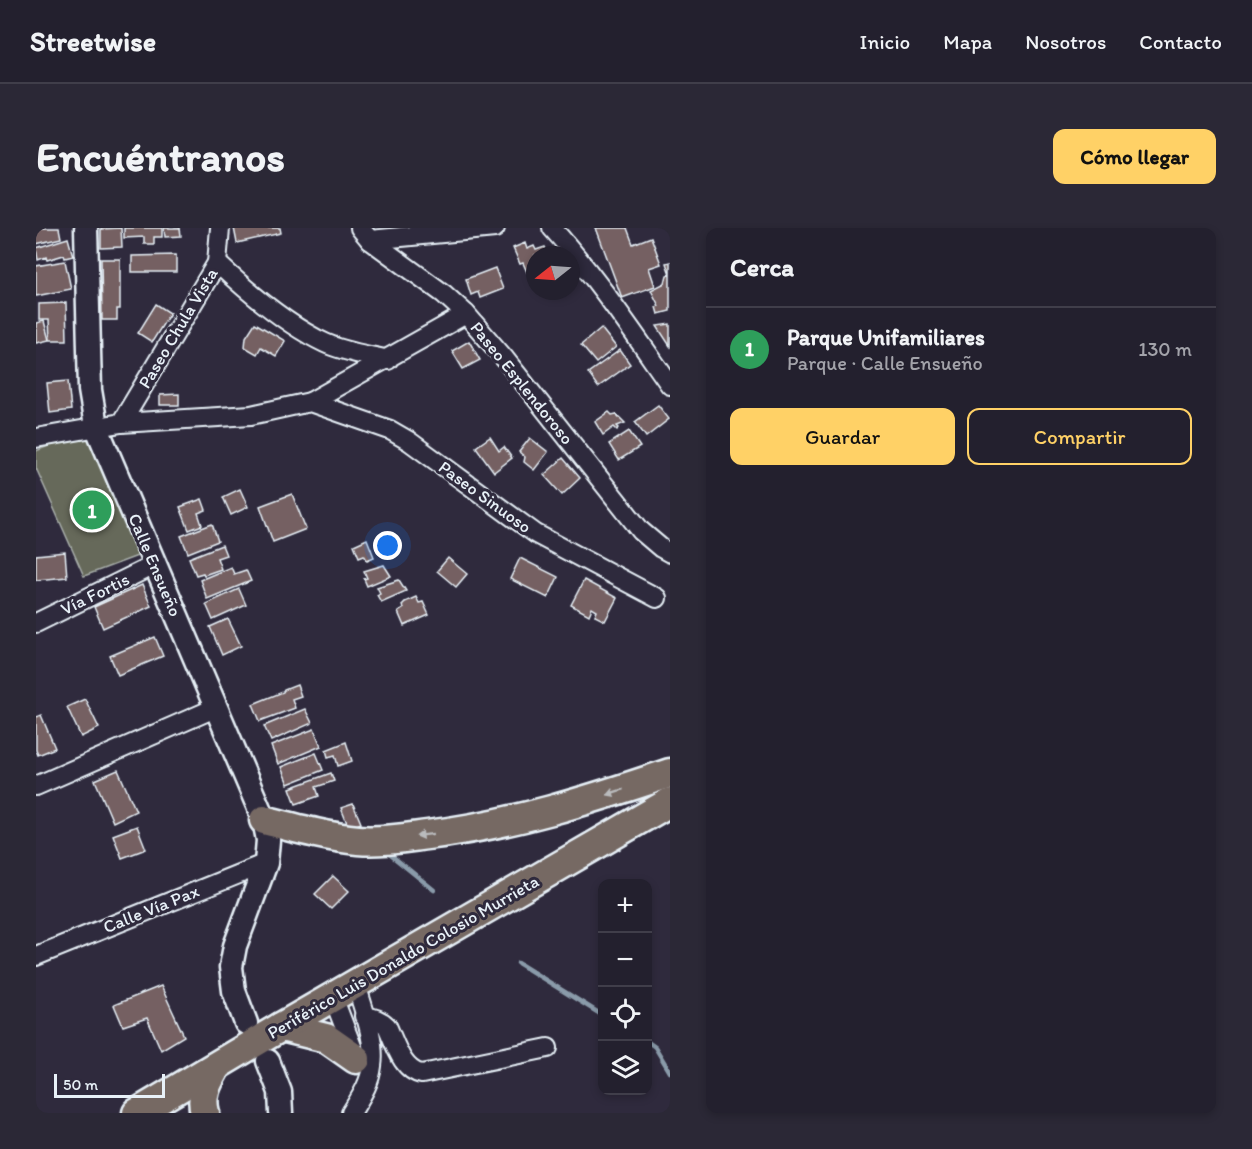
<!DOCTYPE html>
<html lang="es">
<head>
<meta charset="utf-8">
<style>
	body { margin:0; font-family:Itim,sans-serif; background:#2b2836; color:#f1f3f6 }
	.controls { position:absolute; right:18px; bottom:18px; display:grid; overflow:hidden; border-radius:12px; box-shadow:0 3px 9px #0003 }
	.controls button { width:54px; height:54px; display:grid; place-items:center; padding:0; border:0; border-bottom:2px solid #403e4a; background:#23202e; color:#f1f3f6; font:30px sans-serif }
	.compass { position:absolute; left:490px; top:18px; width:54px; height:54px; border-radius:50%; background:#23202e; box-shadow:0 3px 9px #0003; rotate:253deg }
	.scale { position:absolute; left:18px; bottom:15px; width:111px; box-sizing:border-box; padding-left:6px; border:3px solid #e8f1f8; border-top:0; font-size:16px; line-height:21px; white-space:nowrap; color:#e8f1f8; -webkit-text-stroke:4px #2f2a3d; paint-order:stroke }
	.you { position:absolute; left:352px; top:318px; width:21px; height:21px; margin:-15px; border:4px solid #fff; border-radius:50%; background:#1a73e8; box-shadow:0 0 0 9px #1a73e833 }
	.badge { display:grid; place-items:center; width:39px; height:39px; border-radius:50%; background:#ffd166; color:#fff; font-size:20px; font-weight:700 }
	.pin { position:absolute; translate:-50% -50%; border:3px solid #fff; box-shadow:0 2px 6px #0006 }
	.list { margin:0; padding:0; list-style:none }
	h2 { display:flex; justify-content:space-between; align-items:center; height:78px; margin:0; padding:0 24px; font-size:26px }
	h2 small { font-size:20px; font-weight:400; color:#a3a3aa }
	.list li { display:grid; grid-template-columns:39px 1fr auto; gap:18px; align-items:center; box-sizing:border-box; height:84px; padding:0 24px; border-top:2px solid #403e4a }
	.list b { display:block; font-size:22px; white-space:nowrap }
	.list p { margin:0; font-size:20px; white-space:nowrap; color:#a3a3aa }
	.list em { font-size:20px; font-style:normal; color:#a3a3aa }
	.actions { display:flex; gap:12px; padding:18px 24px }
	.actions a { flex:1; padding:14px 0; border:2px solid #ffd166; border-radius:12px; text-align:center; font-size:21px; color:#ffd166 }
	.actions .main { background:#ffd166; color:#111 }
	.icon { flex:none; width:33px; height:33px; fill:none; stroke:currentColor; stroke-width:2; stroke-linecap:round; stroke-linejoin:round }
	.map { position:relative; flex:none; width:634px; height:885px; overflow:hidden; border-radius:12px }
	header { display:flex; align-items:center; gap:36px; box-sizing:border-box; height:84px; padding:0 30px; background:#23202e; border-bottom:2px solid #403e4a }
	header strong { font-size:28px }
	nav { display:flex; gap:33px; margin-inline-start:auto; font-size:21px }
	.intro { display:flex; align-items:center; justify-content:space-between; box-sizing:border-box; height:144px; padding:0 36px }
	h1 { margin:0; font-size:42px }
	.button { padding:15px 27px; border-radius:12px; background:#ffd166; color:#111; font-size:21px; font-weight:700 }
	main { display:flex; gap:36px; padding:0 36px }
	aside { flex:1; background:#23202e; border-radius:12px; box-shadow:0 3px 9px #0003 }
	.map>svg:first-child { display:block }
	.green { fill:#66695a; stroke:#a7ada9; stroke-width:1.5 }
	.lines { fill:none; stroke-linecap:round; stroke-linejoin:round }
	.stream { stroke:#8a9baa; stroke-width:4.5 }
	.building { fill:#756162; stroke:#e8f1f8; stroke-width:1.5 }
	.minor-casing { stroke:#e8f1f8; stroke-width:22 }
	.tertiary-casing { stroke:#e8f1f8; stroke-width:27 }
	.primary-casing { stroke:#e8f1f8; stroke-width:33 }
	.minor { stroke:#2f2a3d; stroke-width:18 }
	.tertiary { stroke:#2f2a3d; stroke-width:22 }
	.primary { stroke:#766964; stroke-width:28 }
	.oneway { fill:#babbbd }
	.labels { text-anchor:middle; stroke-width:6; stroke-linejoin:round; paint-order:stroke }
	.street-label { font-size:18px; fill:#e8f1f8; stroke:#2f2a3d }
</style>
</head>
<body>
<header>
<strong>Streetwise</strong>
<nav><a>Inicio</a><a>Mapa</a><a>Nosotros</a><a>Contacto</a></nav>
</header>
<div class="intro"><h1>Encuéntranos</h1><a class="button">Cómo llegar</a></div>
<main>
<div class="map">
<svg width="634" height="885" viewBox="0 0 634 885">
	<rect width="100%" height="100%" fill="#2f2a3d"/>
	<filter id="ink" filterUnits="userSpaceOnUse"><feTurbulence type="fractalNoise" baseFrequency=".0167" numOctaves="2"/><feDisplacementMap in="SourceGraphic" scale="12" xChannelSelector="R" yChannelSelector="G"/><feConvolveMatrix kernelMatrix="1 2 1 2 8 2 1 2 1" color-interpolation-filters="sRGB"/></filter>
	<g filter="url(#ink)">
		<polygon class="green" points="59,199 112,324 48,348 0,240 0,223"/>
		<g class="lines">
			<g class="stream">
				<polyline points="351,624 398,662"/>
				<polyline points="482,735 566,787"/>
				<polyline points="612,814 619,819 634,844"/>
			</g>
		</g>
		<g class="building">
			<polygon points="0,0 23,0 25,10 0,16"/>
			<polygon points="85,0 86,19 65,20 65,1"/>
			<polygon points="88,0 126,0 126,9 118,9 118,16 108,16 108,9 88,10"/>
			<polygon points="128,0 144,0 145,8 129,9"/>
			<polygon points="198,0 244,0 245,5 201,15"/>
			<polygon points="560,0 591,0 597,16 615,9 625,36 613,40 619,58 586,70"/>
			<polygon points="32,10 37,28 29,30 28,27 11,32 10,29 2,32 0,20"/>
			<polygon points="489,15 491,21 498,18 500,22 509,19 512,27 499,27 499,41 491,44 487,35 484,36 477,20"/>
			<polygon points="140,27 140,44 96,44 96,28"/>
			<polygon points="65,31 84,31 84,81 81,81 81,92 66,92"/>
			<polygon points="29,33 35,61 0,68 0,38"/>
			<polygon points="634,34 634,83 622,86 620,79 623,78 615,62 629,55 631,47 634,46 630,35"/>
			<polygon points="459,40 467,61 444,70 442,64 435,67 430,51"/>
			<polygon points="30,75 31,112 14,112 13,92 3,92 3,76"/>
			<polygon points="120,76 134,85 116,114 102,105"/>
			<polygon points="8,93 13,112 0,115 0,95"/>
			<polygon points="219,95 249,113 240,128 225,119 221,126 209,119 210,109"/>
			<polygon points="634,96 634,118 621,98"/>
			<polygon points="565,100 580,119 560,135 545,117"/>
			<polygon points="433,113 444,132 427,141 416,123"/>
			<polygon points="584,122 594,136 562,159 552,145"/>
			<polygon points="32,153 35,182 14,185 11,155"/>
			<polygon points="143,166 143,177 124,177 124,167"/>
			<polygon points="622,177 633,191 610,209 599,194"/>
			<polygon points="573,184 576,187 580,186 589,195 581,198 583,200 581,202 578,199 567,207 559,194"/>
			<polygon points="593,203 604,219 583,232 573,216"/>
			<polygon points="454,209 463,223 468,219 476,230 458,244 440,219"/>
			<polygon points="494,210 512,224 498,242 488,234 489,229 483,224"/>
			<polygon points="527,230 544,250 526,267 508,247"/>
			<polygon points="204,261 212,279 195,287 187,269"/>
			<polygon points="256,266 270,301 237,314 224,278"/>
			<polygon points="166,271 170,282 162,285 166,297 153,302 144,279"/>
			<polygon points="176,296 182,313 152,325 145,308"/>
			<polygon points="331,311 338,329 331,332 328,327 323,329 318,317"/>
			<polygon points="186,317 190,327 181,330 185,341 168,347 167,345 160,347 153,330"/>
			<polygon points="29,324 31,349 0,352 0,327"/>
			<polygon points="412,330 431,346 420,359 401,343"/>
			<polygon points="484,330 522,349 512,370 474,351"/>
			<polygon points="348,337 355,348 331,358 328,351 331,350 328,343"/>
			<polygon points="195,339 198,346 210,342 215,353 171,371 164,352"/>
			<polygon points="363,352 370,363 345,374 341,367 344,365 341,359"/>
			<polygon points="548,352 581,370 569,393 559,388 561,383 556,380 553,387 535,377"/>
			<polygon points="106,357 115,378 67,400 58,379"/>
			<polygon points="203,361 210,377 177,392 170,376"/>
			<polygon points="380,369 383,375 387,374 393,387 368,398 362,384 367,381 366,377 369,374"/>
			<polygon points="192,391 205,418 186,427 174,399"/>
			<polygon points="119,409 127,428 82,447 74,428"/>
			<polygon points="261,457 265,468 256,471 259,480 224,493 217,476 247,464 248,462"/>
			<polygon points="49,471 63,500 45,509 31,479"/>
			<polygon points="269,481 276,495 235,513 228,498"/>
			<polygon points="5,487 19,520 2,527 0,522 0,489"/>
			<polygon points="278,501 285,518 242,536 235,518"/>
			<polygon points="310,514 316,533 302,538 299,527 292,529 290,522"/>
			<polygon points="280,525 287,542 252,556 245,539"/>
			<polygon points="82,542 100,583 77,594 59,552"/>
			<polygon points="295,545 298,553 280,559 283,568 260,576 254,560"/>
			<polygon points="317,576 325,595 313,600 305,580"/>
			<polygon points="101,598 110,621 86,630 77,607"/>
			<polygon points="297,648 313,663 295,681 279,666"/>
			<polygon points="125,758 148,808 125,822 111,790 87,798 78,777"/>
		</g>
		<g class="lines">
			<g class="minor-casing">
				<g id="minor">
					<polyline points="324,0 334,12 408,66 430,86 469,131 605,303 625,320 634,325"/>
					<path d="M 516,0 C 560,49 596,103 634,157"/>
					<polyline points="334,12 459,0"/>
					<path d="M 181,35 C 211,63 252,98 289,115 C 308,124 331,127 352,132"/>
					<polyline points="274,174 430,86"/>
					<polyline points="85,195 181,35 184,0"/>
					<polyline points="0,210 85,195 215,187 274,174 354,202 373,213 500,306 621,370"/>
					<polyline points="0,395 118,337"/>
					<polyline points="0,558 179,480"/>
					<polyline points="0,728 230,635"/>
					<polyline points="297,769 320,829"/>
					<path d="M 328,788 C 338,790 344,791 351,798 C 359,815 366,843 386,846 L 512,820"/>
					<path d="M 315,885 C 324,870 334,856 336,838 C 340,812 327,781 320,756"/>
				</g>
			</g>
			<g class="tertiary-casing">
				<g id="tertiary">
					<polyline points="50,0 54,162 60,198 228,592 232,612 230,635 199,718 195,739 198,763 210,795"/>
					<polyline points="232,833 244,864 245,885"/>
				</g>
			</g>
			<g class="primary-casing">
				<g id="primary">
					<path d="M 228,592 C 259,600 291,609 322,612 C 345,614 368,610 391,607 C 475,597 554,572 634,545"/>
					<polyline points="245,799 290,810 320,831"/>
					<polyline points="101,885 245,799 634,574"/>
					<path d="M 169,885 C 164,867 171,855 180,839"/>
				</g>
			</g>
			<use href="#minor" class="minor"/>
			<use href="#tertiary" class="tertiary"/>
			<use href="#primary" class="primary"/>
		</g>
		<defs><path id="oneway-solid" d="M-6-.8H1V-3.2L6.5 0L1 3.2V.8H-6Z" transform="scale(1.5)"/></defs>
		<g class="oneway">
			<use href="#oneway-solid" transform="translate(579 564) rotate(161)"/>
			<use href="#oneway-solid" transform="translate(389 607) rotate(173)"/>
		</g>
	</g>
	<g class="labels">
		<g class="street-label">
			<text transform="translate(142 100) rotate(-59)" y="6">Paseo Chula Vista</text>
			<text transform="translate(486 155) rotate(51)" y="6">Paseo Esplendoroso</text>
			<text transform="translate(449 269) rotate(36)" y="6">Paseo Sinuoso</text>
			<text transform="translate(119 337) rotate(67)" y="6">Calle Ensueño</text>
			<text transform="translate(59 366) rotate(-26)" y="6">Vía Fortis</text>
			<text transform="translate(115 681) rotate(-22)" y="6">Calle Vía Pax</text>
			<text transform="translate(367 729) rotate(-30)" y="6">Periférico Luis Donaldo Colosio Murrieta</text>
		</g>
	</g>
</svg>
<div class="controls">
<button>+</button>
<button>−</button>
<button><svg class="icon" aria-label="locate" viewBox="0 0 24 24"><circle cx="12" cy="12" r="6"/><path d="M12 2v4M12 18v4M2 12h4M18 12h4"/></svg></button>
<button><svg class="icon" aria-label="layers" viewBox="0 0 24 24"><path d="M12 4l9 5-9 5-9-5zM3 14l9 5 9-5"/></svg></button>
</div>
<svg class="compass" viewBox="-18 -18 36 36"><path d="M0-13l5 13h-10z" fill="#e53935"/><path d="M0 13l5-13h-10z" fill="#a3a3aa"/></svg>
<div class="scale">50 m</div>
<div class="you"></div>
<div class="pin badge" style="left:56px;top:282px;background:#2e9e5b">1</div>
</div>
<aside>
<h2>Cerca<small></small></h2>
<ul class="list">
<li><span class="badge" style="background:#2e9e5b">1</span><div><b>Parque Unifamiliares</b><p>Parque · Calle Ensueño</p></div><em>130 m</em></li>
</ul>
<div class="actions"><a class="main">Guardar</a><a>Compartir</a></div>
</aside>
</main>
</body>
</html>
